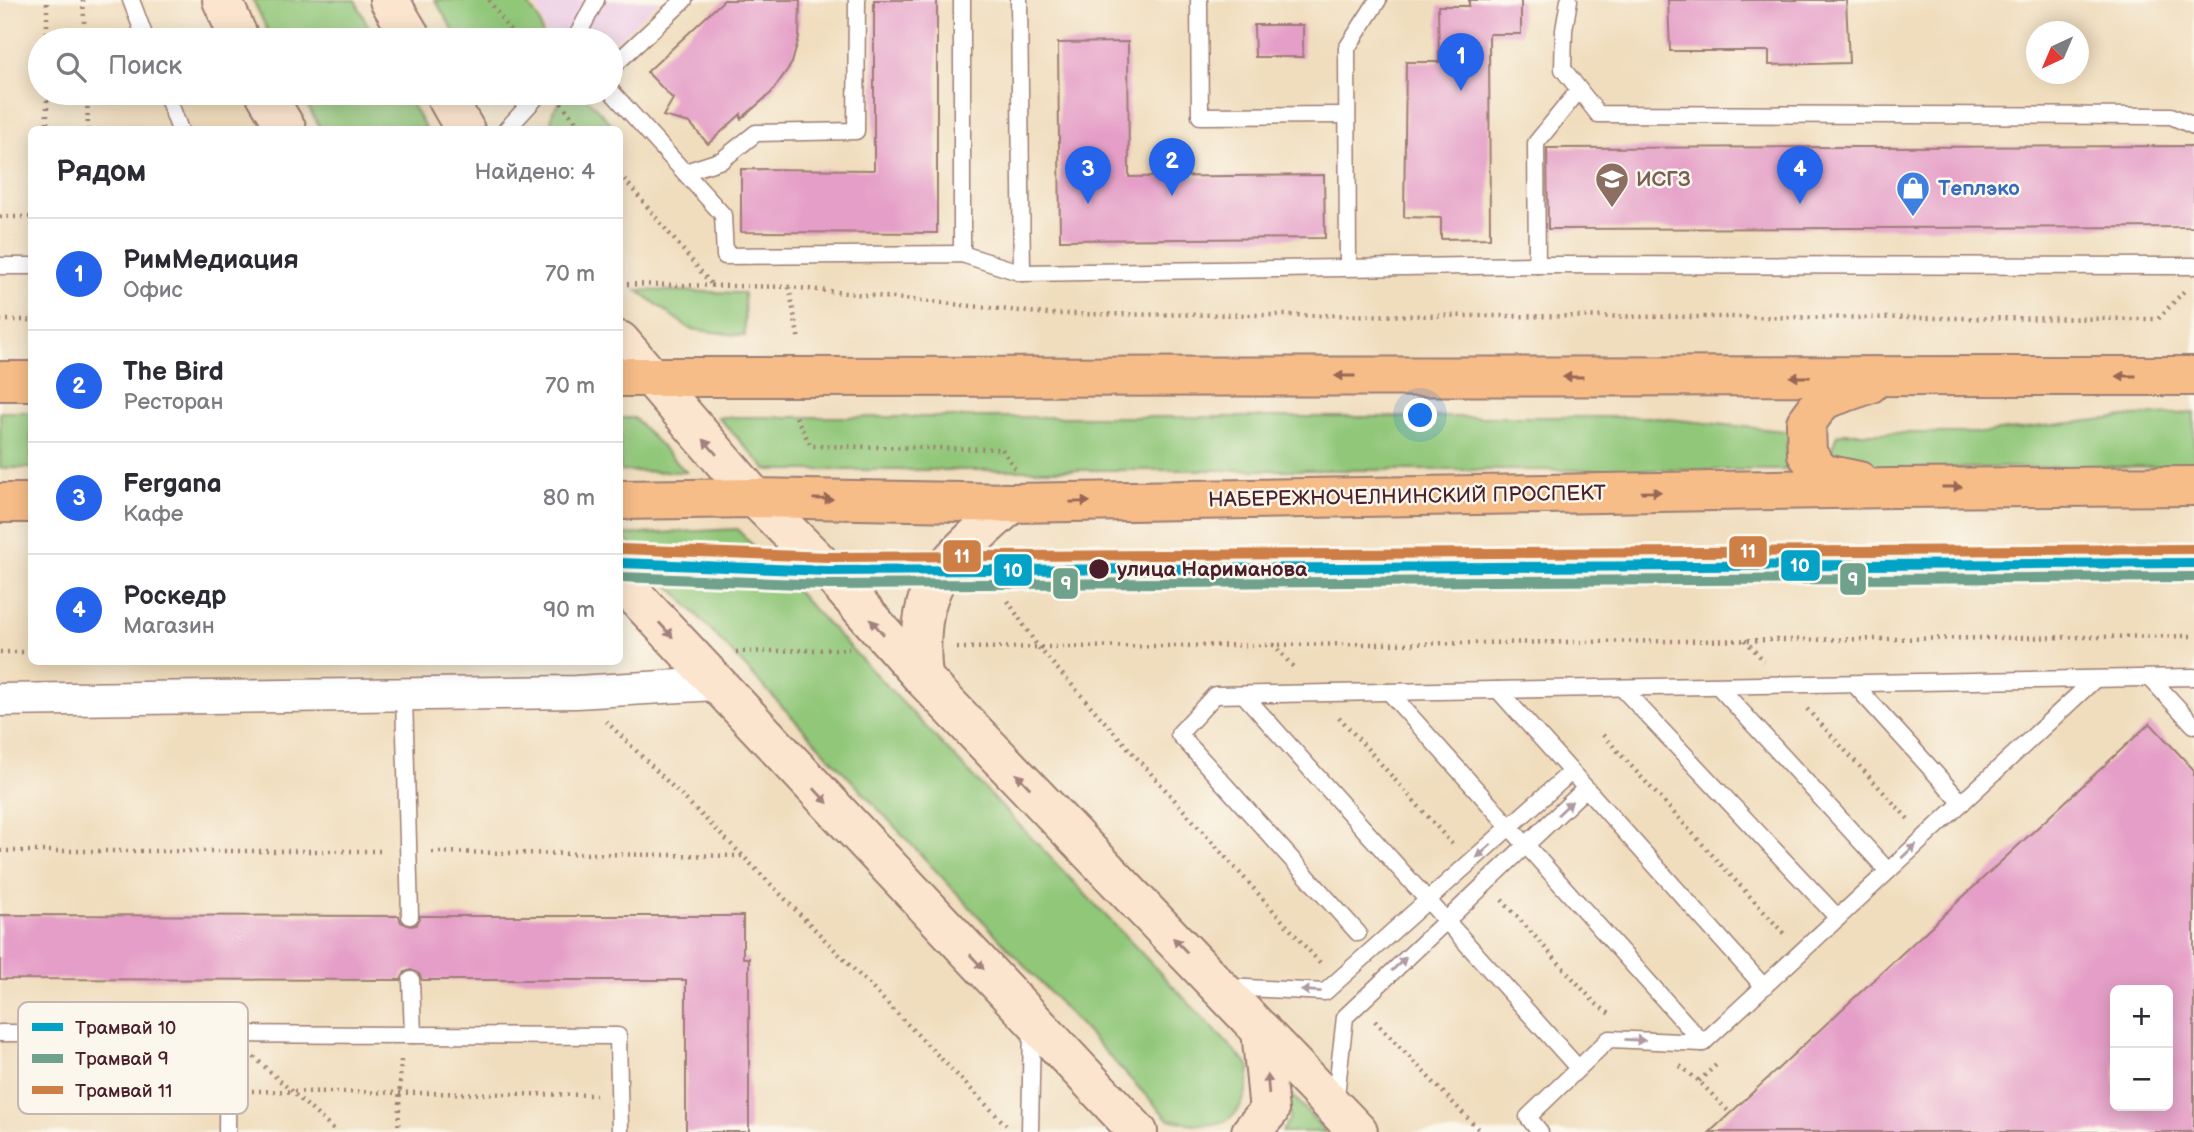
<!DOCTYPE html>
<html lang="ru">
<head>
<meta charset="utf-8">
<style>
	body { margin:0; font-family:"Balsamiq Sans",sans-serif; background:#f7f7f7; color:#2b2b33 }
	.controls { position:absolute; right:21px; bottom:21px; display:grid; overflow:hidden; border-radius:10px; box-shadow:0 4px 18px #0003 }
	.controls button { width:63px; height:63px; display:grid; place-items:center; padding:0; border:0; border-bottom:2px solid #e1e1e2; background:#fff; color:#2b2b33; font:35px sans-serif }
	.compass { position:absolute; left:2026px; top:21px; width:63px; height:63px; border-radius:50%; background:#fff; box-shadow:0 4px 18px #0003; rotate:224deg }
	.you { position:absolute; left:1421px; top:416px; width:24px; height:24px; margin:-18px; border:5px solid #fff; border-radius:50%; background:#1a73e8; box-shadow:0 0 0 10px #1a73e833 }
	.badge { display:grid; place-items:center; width:46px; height:46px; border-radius:50%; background:#2563eb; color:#fff; font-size:23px; font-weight:700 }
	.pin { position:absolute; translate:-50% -58px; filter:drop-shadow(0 2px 4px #0008) }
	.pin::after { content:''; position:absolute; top:37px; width:24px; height:21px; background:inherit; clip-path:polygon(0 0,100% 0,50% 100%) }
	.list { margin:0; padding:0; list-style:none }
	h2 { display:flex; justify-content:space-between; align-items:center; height:91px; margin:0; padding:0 28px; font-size:30px }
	h2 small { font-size:23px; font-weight:400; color:#7c7c81 }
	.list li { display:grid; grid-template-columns:46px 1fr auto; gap:21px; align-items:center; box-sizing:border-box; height:112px; padding:0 28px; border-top:2px solid #e1e1e2 }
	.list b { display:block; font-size:26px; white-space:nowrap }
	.list p { margin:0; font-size:23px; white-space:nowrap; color:#7c7c81 }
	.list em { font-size:23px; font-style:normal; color:#7c7c81 }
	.icon { flex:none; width:38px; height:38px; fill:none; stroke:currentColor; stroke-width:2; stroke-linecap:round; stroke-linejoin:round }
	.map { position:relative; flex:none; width:2194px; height:1132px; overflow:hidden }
	.search { position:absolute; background:#fff; box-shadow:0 4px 18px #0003; left:28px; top:28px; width:595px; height:77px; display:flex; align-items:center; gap:18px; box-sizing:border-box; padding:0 24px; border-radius:38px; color:#7c7c81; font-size:26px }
	.panel { position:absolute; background:#fff; box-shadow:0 4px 18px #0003; left:28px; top:126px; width:595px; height:539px; border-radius:10px }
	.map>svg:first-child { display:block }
	.built { fill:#eed0e7 }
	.green { fill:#91c779; stroke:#6e7352; stroke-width:2 }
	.building { fill:#e59ec7; fill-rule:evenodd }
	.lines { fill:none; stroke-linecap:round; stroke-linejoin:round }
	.service-casing { stroke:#9d7e74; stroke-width:19 }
	.minor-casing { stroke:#9d7e74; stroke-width:35 }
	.secondary-casing { stroke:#9d7e74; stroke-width:42 }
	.primary-casing { stroke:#9d7e74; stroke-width:42 }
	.path { stroke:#9d7e74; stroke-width:4.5; stroke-dasharray:2 5; stroke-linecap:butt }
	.service { stroke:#fff; stroke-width:16 }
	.minor { stroke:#fff; stroke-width:32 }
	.secondary { stroke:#fce5cf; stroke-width:38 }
	.primary { stroke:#f7bd88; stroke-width:38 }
	.tram-1-casing { stroke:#fbf7ec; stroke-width:16 }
	.tram-2-casing { stroke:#fbf7ec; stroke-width:16 }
	.tram-3-casing { stroke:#fbf7ec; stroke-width:16 }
	.tram-1 { stroke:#04a2c6; stroke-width:10 }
	.tram-2 { stroke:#70a18c; stroke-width:10 }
	.tram-3 { stroke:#ce7f46; stroke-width:10 }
	.oneway { fill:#986655 }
	.oneway2 { fill:#a3827d }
	.oneway3 { fill:#ae9aa0 }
	.stop-dot { fill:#4a1f2b; stroke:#fbf7ec; stroke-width:2.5 }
	.labels { text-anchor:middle; stroke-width:5; stroke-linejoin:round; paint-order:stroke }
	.education-label { font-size:21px; font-weight:bold; fill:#785e54; stroke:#fbf7ec; text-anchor:start }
	.shop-label { font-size:21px; font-weight:bold; fill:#366cbe; stroke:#fbf7ec; text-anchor:start }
	.street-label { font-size:21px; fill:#4a1f2b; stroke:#fbf7ec }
	.stop-label { font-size:21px; font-weight:bold; fill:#4a1f2b; stroke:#fbf7ec; text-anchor:start }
	.key { fill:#fbf7ec; stroke:#c6b6b2; stroke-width:2 }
	.key-label { font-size:19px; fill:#4a1f2b }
	.line-badge { stroke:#fbf7ec; stroke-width:2.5 }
	.badge-label { font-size:19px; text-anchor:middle; font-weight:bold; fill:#fff }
</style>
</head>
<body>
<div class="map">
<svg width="2194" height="1132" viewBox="0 0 2194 1132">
	<rect width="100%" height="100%" fill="#fbf7ec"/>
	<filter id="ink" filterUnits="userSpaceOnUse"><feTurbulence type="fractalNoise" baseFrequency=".0143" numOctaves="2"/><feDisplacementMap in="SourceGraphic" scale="14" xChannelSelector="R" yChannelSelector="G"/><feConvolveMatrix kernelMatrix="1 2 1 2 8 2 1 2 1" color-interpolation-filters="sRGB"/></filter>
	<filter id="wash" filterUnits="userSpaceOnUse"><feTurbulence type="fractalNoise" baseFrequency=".00686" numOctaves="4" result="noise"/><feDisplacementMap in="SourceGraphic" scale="28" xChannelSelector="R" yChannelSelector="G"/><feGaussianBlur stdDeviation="1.57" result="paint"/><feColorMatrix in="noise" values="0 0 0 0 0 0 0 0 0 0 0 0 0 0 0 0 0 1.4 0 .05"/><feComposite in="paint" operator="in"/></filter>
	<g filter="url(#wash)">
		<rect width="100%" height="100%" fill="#f0ddbd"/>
		<polygon class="built" points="530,0 660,0 619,39 611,41 548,40 538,9"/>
		<g class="green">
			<polygon points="253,0 355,0 375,40 272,40"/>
			<polygon points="435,0 525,0 539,20 544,40 459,40"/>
			<polygon points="300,93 405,93 426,129 321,129"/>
			<polygon points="567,93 582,93 616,129 550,129 553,111"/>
			<polygon points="637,290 744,293 745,336 690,329"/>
			<rect x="0" y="412" width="31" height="56"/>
			<polygon points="2194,413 2194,466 1849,469 1836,463 1830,453 1837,435 1845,433 1981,433 2134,416"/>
			<path d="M 718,417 L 1649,417 L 1794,432 C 1784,447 1785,455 1793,470 L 767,470 Z"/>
			<polygon points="620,418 634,418 686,472 620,471"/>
			<path d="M 737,529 L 1250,1067 C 1246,1124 1223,1132 1168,1119 L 622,535 Z"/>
			<polygon points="1285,1087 1326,1132 1282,1132 1290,1118"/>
		</g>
		<g id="blocks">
			<g class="building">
				<polygon points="724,0 800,0 799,37 792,63 771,93 741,119 741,114 708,144 690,123 663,116 673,99 647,72"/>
				<polygon points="874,0 937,0 937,233 741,232 741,169 874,170"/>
				<polygon points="1469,0 1521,0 1521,34 1489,34 1490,238 1441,239 1441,218 1404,217 1406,62 1439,62 1438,6 1469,6"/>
				<polygon points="1668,0 1846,0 1849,63 1769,65 1769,51 1670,51"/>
				<polygon points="1254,25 1303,25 1303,57 1255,57"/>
				<polygon points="1128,42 1129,177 1324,175 1325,238 1060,240 1058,43"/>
				<polygon points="2194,146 2194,227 1548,229 1547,148"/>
				<path d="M 2150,723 L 2194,770 L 2194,1132 L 1710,1132 ZM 2115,990 L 2168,990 L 2168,1106 L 2115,1106 Z"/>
				<polygon points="0,915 399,916 401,922 410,926 416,925 420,916 743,916 743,958 749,958 749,1132 686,1132 686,980 422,980 419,974 411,970 405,972 401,980 0,979"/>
			</g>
		</g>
	</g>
	<g filter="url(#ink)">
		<use href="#blocks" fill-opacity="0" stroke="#9d7e74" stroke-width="2"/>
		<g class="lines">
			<g class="service-casing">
				<g id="service">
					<polyline points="131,0 146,40"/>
					<polyline points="1019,0 1022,273"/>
					<polyline points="1199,0 1200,116 1347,115"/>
					<polyline points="1569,0 1564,30 1563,69 1598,114 2171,116 2194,126"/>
					<polyline points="575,40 596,0"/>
					<polyline points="611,68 684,0"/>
					<polyline points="611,91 723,215 725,256 962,254 1022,273 1537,265 2194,266"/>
					<polyline points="166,93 180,130"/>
					<polyline points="506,130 540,93"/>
					<polyline points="685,172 722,160 756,133 856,131 857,0"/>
					<polyline points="962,254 962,0"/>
					<polyline points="1537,265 1536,143 1579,90"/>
					<polyline points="0,266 32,266"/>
					<polyline points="1348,267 1347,48 1378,0"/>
					<polyline points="2151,679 2194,725"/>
					<polyline points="1855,685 1962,803"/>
					<polyline points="1719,687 1888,871"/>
					<polyline points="1622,688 1838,918"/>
					<polyline points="1498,690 1764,987"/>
					<polyline points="1389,692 1703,1043"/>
					<polyline points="1244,695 1578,1068"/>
					<polyline points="404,696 410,916"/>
					<polyline points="1358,933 1179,734 1215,695 2194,677"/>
					<polyline points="411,980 413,1035"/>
					<polyline points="1228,987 1325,992 1571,772"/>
					<polyline points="0,1033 618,1036 620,1132"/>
					<polyline points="1335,1104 1345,1017 1586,788"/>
					<polyline points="227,1132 228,1034"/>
					<polyline points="1030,1132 1032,1026"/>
					<polyline points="1540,1132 1528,1117 1609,1039 1703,1043 2093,681"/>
				</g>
			</g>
			<g class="minor-casing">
				<polyline id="minor" points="0,700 576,692 716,684"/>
			</g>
			<g class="secondary-casing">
				<g id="secondary">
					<polyline points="222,0 240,40"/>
					<polyline points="389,0 413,40"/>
					<polyline points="265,93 287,130"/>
					<polyline points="444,93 465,130"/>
					<polyline points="620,341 755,498 828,571 923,678 1358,1132"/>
					<polyline points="620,580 1138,1132"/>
					<path d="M 923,678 C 920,649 920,613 933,586 C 944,561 991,523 1012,503"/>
					<polyline points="1251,1132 1269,1111 1261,1030"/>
				</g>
			</g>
			<g class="primary-casing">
				<g id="primary">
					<polyline points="620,377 2194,376"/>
					<polyline points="0,381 32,381"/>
					<polyline points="1859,481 1821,473 1807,454 1806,423 1823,400 1869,384"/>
					<polyline points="620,500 755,498 1012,503 1893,488 2194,486"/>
					<polyline points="0,503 32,503"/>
				</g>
			</g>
			<g class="path">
				<polyline points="83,0 85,40"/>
				<polyline points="489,0 516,40"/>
				<polyline points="47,40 47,0"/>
				<polyline points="87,93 88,130"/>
				<polyline points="561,103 583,130"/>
				<polyline points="47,130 47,93"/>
				<polyline points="620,174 712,285"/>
				<polyline points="0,217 32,217"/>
				<polyline points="620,284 789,287 1048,314 2158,319 2186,289"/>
				<polyline points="789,287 799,341"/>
				<polyline points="0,320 32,320"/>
				<polyline points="796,417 811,446 1002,449 1015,469"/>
				<polyline points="1008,601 1038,647 1321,964"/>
				<polyline points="1745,640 1764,661"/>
				<polyline points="1273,644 1295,669"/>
				<polyline points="957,648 2194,636"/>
				<polyline points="0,652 32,652"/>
				<polyline points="736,652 849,649"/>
				<polyline points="1807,709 1910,821"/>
				<polyline points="1339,717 1454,846"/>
				<polyline points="606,721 743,856 1006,1125"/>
				<polyline points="1603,735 1786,936"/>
				<polyline points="0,851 385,851"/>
				<polyline points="432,852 743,856"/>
				<polyline points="1502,900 1595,1003 1611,1015"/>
				<polyline points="1375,1021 1481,1132"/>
				<polyline points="254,1057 336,1132"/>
				<polyline points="1680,1066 1699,1081 1730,1113"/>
				<polyline points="1699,1081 1716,1065"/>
				<polyline points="252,1091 596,1095"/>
				<polyline points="398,1132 401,1059"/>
			</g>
			<use href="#service" class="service"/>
			<use href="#minor" class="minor"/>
			<use href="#secondary" class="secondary"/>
			<use href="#primary" class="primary"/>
			<g class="tram-1-casing">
				<polyline id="tram-1" points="620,563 828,571 2194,563"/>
			</g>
			<g class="tram-2-casing">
				<polyline id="tram-2" points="620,577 828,585 2194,577"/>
			</g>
			<g class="tram-3-casing">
				<polyline id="tram-3" points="621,549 828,557 2194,549"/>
			</g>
			<use href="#tram-1" class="tram-1"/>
			<use href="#tram-2" class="tram-2"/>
			<use href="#tram-3" class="tram-3"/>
		</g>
		<defs><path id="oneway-solid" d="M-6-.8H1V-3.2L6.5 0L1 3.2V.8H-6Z" transform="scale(1.75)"/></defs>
		<g class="oneway">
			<use href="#oneway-solid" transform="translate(1345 376) rotate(-180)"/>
			<use href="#oneway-solid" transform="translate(2126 376) rotate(180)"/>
			<use href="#oneway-solid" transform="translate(1573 377) rotate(-180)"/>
			<use href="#oneway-solid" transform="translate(1800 377) rotate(-180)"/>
			<use href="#oneway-solid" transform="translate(1952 487)"/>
			<use href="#oneway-solid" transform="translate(1651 492) rotate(-1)"/>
			<use href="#oneway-solid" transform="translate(823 499) rotate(1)"/>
			<use href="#oneway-solid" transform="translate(1080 502) rotate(-1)"/>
		</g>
		<g class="oneway2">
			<use href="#oneway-solid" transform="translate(710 447) rotate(-131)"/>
			<use href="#oneway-solid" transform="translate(877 627) rotate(-131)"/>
			<use href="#oneway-solid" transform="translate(666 630) rotate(47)"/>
			<use href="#oneway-solid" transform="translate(1023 781) rotate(-134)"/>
			<use href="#oneway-solid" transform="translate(821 796) rotate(47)"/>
			<use href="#oneway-solid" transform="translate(1180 945) rotate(-134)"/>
			<use href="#oneway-solid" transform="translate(977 962) rotate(47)"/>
			<use href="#oneway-solid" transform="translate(1268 1084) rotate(-95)"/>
		</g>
		<g class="oneway3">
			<use href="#oneway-solid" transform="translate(1565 808) rotate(-43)"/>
			<use href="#oneway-solid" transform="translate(1484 851) rotate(138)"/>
			<use href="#oneway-solid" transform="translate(1909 851) rotate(-43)"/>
			<use href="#oneway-solid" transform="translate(1399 964) rotate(-43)"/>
			<use href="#oneway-solid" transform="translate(1311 991) rotate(-177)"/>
			<use href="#oneway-solid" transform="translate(1635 1040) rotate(3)"/>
		</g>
	</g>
	<defs>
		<g id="university-pin" transform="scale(1.75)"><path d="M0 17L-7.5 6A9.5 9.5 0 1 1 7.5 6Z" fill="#8d6e63" stroke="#fbf7ec"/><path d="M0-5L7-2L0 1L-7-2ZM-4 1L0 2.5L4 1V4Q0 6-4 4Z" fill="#fff"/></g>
		<g id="shop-pin" transform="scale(1.75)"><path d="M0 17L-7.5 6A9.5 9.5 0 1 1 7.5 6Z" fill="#3f7fe0" stroke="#fbf7ec"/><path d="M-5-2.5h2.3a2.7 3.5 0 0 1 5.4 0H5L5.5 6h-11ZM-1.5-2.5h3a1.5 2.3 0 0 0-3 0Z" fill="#fff"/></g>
	</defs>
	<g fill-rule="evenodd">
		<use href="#university-pin" x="1612" y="179"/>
		<use href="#shop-pin" x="1913" y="188"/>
	</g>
	<circle class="stop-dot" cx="1099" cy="569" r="11"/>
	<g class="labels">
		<g class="education-label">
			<text x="1636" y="186">ИСГЗ</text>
		</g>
		<g class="shop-label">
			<text x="1938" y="195">Теплэко</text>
		</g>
		<g class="street-label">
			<text transform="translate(1407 496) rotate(-1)" y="7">НАБЕРЕЖНОЧЕЛНИНСКИЙ ПРОСПЕКТ</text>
		</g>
		<g class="stop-label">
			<text x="1117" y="576">улица Нариманова</text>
		</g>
	</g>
	<rect x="18" y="1002" width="230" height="112" rx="10" class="key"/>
	<rect x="32" y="1023" width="31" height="8" fill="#04a2c6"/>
	<rect x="32" y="1054" width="31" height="9" fill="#70a18c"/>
	<rect x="32" y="1086" width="31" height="8" fill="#ce7f46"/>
	<g class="key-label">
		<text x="75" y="1034">Трамвай 10</text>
		<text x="75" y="1065">Трамвай 9</text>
		<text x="75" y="1097">Трамвай 11</text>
	</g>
	<g class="line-badge">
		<rect x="1728" y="535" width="40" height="33" rx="7" fill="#ce7f46"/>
		<rect x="942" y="539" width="40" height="34" rx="7" fill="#ce7f46"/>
		<rect x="1780" y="549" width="41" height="33" rx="7" fill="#04a2c6"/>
		<rect x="993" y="553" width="40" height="34" rx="7" fill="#04a2c6"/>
		<rect x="1839" y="562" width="28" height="34" rx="7" fill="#70a18c"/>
		<rect x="1052" y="567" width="27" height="33" rx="7" fill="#70a18c"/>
	</g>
	<g class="badge-label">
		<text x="1748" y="558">11</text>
		<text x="962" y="563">11</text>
		<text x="1800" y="572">10</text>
		<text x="1013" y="577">10</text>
		<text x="1853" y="586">9</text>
		<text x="1066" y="590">9</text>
	</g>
</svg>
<div class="controls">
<button>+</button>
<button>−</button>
</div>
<svg class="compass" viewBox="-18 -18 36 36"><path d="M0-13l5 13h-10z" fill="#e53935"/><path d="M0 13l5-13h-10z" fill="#7c7c81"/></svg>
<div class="you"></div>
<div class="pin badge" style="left:1461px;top:91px">1</div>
<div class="pin badge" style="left:1172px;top:196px">2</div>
<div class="pin badge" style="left:1088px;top:204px">3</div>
<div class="pin badge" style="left:1800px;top:204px">4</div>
<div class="search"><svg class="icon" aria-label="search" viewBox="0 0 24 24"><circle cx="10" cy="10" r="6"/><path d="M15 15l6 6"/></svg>Поиск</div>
<section class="panel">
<h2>Рядом<small>Найдено: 4</small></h2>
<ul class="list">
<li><span class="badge">1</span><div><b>РимМедиация</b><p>Офис</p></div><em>70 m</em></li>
<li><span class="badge">2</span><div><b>The Bird</b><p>Ресторан</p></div><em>70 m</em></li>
<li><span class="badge">3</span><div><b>Fergana</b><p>Кафе</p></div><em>80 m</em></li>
<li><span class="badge">4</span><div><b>Роскедр</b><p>Магазин</p></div><em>90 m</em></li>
</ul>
</section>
</div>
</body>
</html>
